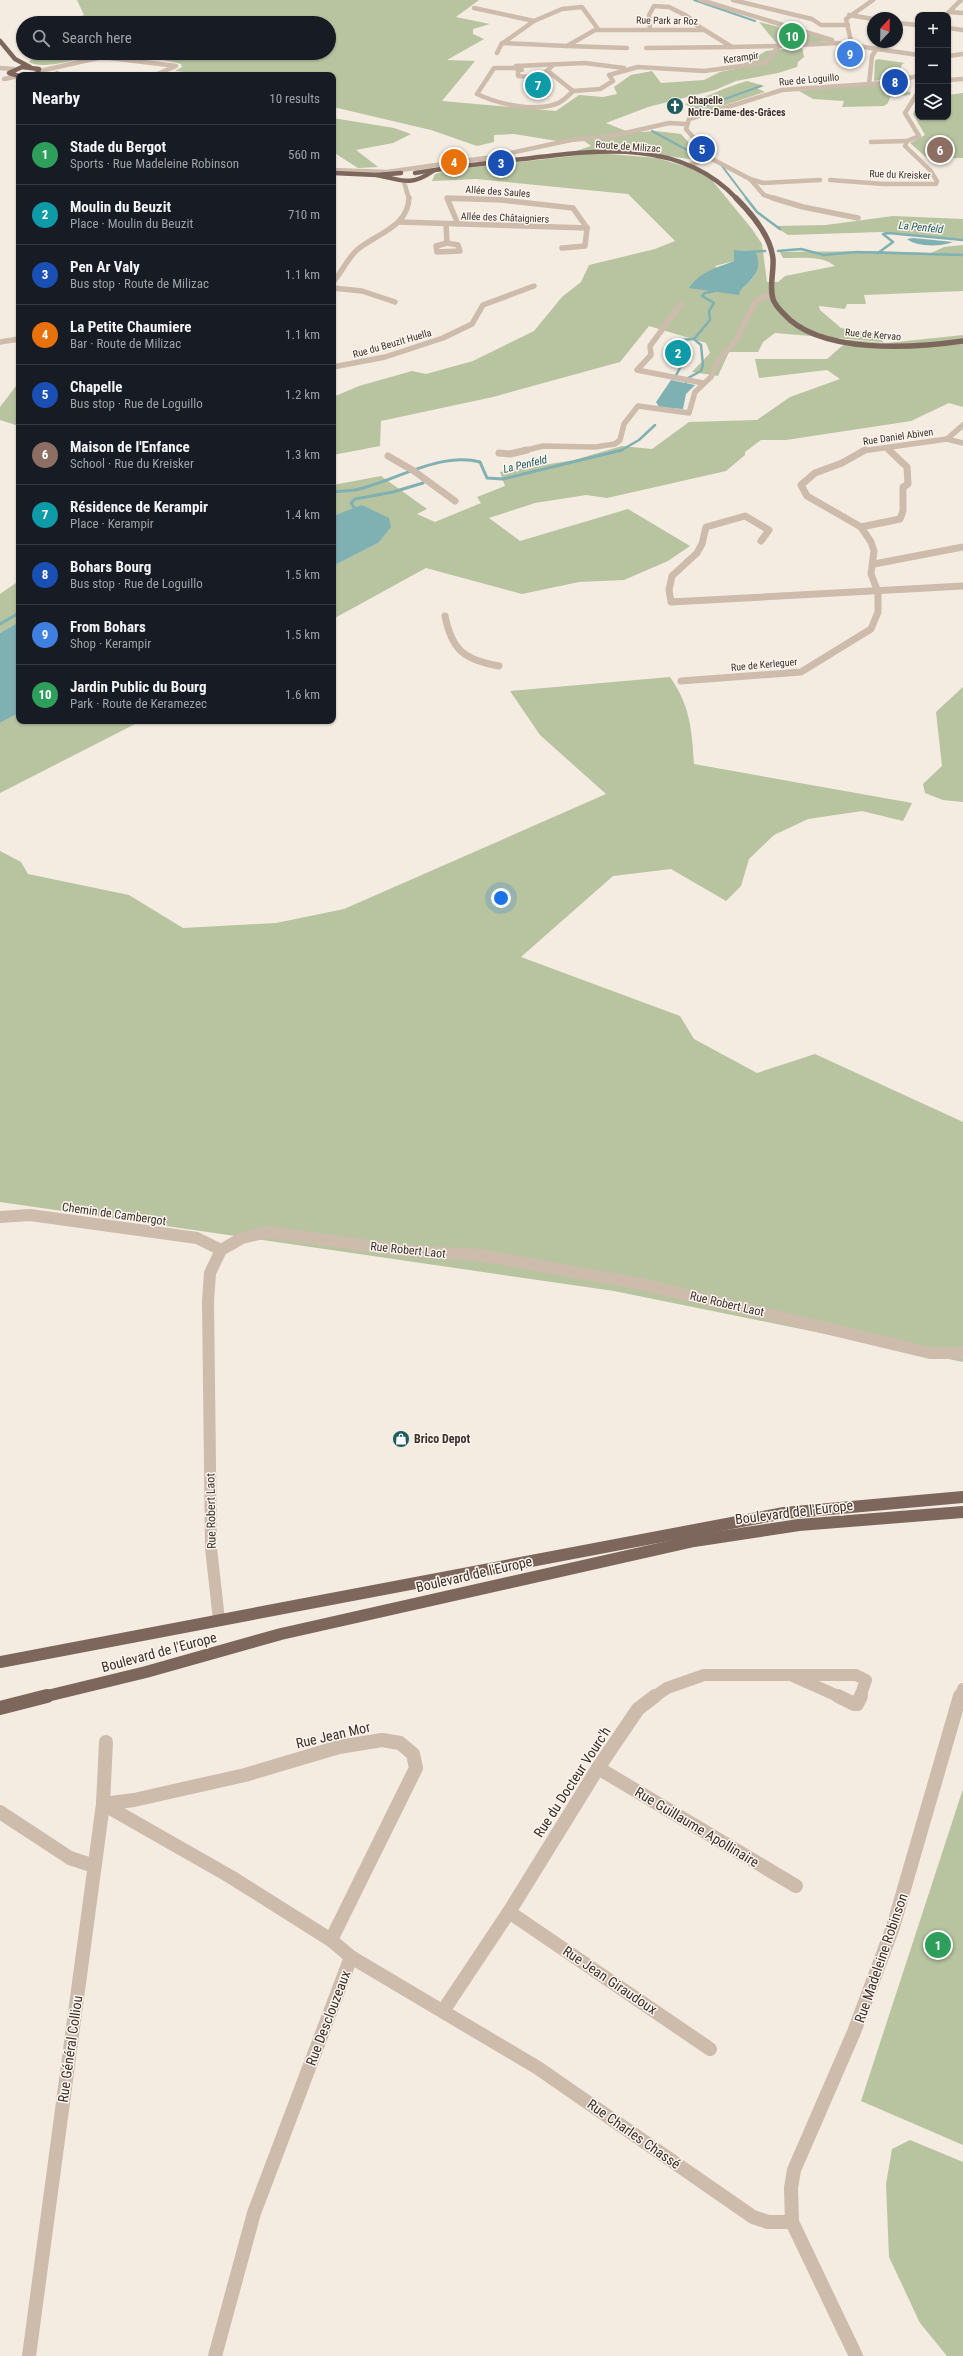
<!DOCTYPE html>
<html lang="en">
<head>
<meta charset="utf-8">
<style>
	body { margin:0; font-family:"Roboto Condensed",sans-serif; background:#242831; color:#f1f3f6 }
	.controls { position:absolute; right:12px; top:12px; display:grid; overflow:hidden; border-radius:8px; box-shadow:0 1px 3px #0004 }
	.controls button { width:36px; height:36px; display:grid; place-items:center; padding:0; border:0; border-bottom:1px solid #363941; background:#171b24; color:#f1f3f6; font:20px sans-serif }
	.compass { position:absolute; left:867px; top:12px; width:36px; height:36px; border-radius:50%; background:#171b24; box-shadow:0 1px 3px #0004; rotate:22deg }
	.you { position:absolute; left:501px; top:898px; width:14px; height:14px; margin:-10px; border:3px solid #fff; border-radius:50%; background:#1a73e8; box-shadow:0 0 0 6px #1a73e833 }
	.badge { display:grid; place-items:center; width:26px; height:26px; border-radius:50%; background:#b45309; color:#fff; font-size:13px; font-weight:700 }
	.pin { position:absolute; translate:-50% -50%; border:2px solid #fff; box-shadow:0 1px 4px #0006 }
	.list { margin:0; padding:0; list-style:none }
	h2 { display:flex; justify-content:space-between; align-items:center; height:52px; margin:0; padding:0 16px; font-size:17px }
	h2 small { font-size:13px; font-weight:400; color:#9ea1a6 }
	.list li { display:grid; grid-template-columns:26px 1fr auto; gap:12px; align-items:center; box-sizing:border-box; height:60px; padding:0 16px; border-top:1px solid #363941 }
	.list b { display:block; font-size:15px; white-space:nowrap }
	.list p { margin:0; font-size:13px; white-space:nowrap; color:#9ea1a6 }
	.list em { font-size:13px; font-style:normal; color:#9ea1a6 }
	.icon { flex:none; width:22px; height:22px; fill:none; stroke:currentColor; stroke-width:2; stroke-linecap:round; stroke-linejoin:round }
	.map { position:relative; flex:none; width:963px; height:2356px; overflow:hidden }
	.search { position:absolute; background:#171b24; box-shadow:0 1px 3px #0004; left:16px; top:16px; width:320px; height:44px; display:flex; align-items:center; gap:10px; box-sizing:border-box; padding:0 14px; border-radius:22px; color:#9ea1a6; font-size:15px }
	.panel { position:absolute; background:#171b24; box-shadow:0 1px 3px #0004; left:16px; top:72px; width:320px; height:652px; border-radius:8px }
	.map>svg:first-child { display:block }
	.green { fill:#b8c4a0; fill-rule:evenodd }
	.water { fill:#7fb0b2 }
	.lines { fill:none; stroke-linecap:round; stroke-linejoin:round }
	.stream-far2 { stroke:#7fb0b2; stroke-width:2 }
	.stream-far1 { stroke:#7fb0b2; stroke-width:2.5 }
	.stream { stroke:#7fb0b2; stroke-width:3 }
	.minor-far4 { stroke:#cdbbac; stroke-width:4.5 }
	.minor-far3 { stroke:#cdbbac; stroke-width:5.5 }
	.minor-far2 { stroke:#cdbbac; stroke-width:7 }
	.minor-far1 { stroke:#cdbbac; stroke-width:12 }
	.minor { stroke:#cdbbac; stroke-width:14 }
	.major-far3 { stroke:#7d675c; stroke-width:4.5 }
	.major-far2 { stroke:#7d675c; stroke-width:5.5 }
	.major-far1 { stroke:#7d675c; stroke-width:12 }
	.major { stroke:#7d675c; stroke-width:14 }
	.labels { text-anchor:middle; stroke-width:3; stroke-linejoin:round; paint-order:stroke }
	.far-street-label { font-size:10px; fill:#3b302b; stroke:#fbf5ee }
	.far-poi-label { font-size:10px; font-weight:bold; fill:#3b302b; stroke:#fbf5ee; text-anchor:start }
	.far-water-label { font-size:11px; font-style:italic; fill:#1f5a5e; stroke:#fbf5ee }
	.street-label { font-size:12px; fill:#3b302b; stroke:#fbf5ee }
	.poi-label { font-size:12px; font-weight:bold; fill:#3b302b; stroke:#fbf5ee; text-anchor:start }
	.near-street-label { font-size:14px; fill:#3b302b; stroke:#fbf5ee }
</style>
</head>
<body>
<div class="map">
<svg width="963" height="2356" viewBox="0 0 963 2356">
	<rect width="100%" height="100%" fill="#f4ebe1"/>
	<g class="green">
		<path d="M 77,0 L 479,0 L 456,17 L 490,24 L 473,29 L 473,34 L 484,39 L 447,60 L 475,61 L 442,101 L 556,111 L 579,95 L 603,97 L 617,94 L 614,87 L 631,75 L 652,71 L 661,83 L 704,80 L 720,72 L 735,69 L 766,51 L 802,47 L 804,57 L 798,62 L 797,67 L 778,73 L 736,81 L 715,90 L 648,107 L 606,123 L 626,131 L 625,133 L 656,131 L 681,134 L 703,158 L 697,160 L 622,150 L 573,152 L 591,146 L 579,137 L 557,141 L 514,134 L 494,135 L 494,142 L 477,146 L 431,130 L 333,107 L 333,75 L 213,75 L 175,71 L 182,67 L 181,64 C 162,59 116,52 98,55 C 82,57 43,71 29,62 L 37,53 L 329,53 L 329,23 L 63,23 L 84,15 Z"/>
		<polygon points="759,22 828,39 829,41 778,45"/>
		<polygon points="877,59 905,63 902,64 898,76 903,77 874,81 875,61"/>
		<path d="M 747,81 L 765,86 L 757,88 L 765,92 L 701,113 L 685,104 C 707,97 725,87 747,81 Z"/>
		<polygon points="860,85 888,85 897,90 911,92 910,95 890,97 888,103 884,106 842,107 844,101 813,99 799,91"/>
		<polygon points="963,93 963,158 927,158 910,143 925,135 913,114 918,103 918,117 948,117 948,95"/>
		<polygon points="333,118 394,128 411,134 393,143 356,150 378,167 358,168 333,152"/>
		<path d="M 598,153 L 657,158 L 691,168 L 711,179 L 752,229 L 762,244 L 767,282 L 778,282 L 785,276 L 835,266 C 822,255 800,258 783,258 L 780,252 L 876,251 L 931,253 L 944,247 L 963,245 L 963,291 L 864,295 L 866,304 L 847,304 L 845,309 L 819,306 L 820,310 L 841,328 L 879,334 L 883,342 L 775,333 L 763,342 L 758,352 L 729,352 L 718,376 L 692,372 L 710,353 L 706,343 L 649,326 L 620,362 L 493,397 L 381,421 L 380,446 L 333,455 L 333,397 L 359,386 L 412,371 L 426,374 L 473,361 L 534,331 L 562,297 L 581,282 L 589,265 L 655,249 L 675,241 L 628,194 L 476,179 L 432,181 L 435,174 L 450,170 ZM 734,250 L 755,251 C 760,274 756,276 740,291 L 715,266 L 734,261 Z"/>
		<polygon points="893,216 963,219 963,239 881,232 788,235 774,226 826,225"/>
		<polygon points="963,335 963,407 949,403 911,421 786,440 761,440 745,452 745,455 726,471 607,498 586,495 535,503 489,518 520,541 628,509 690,546 668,561 624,580 579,582 522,594 426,568 333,619 333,566 378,543 355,509 333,516 333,485 381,476 427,509 417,514 435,522 481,503 477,497 505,486 500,472 574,460 622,446 652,449 689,422 757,420 790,397 840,379 827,370 759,378 755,359 827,359 849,340 887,343"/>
		<polygon points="19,382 19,426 0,420 0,407"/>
		<polygon points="19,581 19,622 0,633 0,594"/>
		<path d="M 670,677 C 690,705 692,730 694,764 L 912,803 L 903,821 L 862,811 L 808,819 L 774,835 L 749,859 L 741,886 L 726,901 L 671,869 L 613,876 L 521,957 L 680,1016 L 694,1039 L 757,1073 L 815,1054 L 963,1122 L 963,1362 L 614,1291 L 0,1202 L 0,851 L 21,862 L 28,874 L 129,895 L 183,928 L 276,923 L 344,909 L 606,794 L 540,735 L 510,691 Z"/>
		<polygon points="963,677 963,802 943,800 925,793 923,784 942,766 936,712 963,687"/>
		<polygon points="19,713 19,721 141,721 0,793 0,723"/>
		<polygon points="963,1789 963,2145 861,2101"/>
		<polygon points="910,2140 963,2162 963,2356 947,2356 920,2323 889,2257 886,2184 892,2149"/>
	</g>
	<g class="water">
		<path d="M 913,238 L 953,242 C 940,247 917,247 907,239 Z"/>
		<path d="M 734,250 L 755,251 C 764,269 753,279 740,291 L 739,295 L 689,288 C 701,271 716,268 734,261 Z"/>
		<polygon points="671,380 695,385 686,394 683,409 659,407 656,402"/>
		<polygon points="362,505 389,518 391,527 378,543 333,566 333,516"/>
		<polygon points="19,622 19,713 0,723 0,633"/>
	</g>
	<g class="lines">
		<g class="stream-far2">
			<polyline points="694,0 755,21"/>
			<polyline points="697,109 761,86"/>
			<polyline points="652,131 700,157"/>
			<polyline points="722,166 747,199"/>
		</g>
		<g class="stream-far1">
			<polyline points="746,198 757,212 780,229"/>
			<polyline points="778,251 801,249 824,255 856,252 963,255"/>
			<polyline points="747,252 765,251"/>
			<polyline points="878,253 893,242 883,234 888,233 963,240"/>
			<polyline points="680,340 694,339"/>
			<polyline points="674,379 687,355"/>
			<polyline points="686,382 688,378 701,371 703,365 701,345 694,339 710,320 709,311 714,303 702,296 705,293 716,291"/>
			<polyline points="620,451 639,440 655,425"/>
		</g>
		<g class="stream">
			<path d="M 333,492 C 340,491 348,491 355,490 C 393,482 440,451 480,462 L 487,478 L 503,479 L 622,450"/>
			<polyline points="352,514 355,509 351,503 355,499 393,492 423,483"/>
			<polyline points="0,624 19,613"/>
		</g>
		<g class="minor-far4">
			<polyline points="701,0 832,40"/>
			<polyline points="733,0 812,19 821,25 848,25"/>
			<polyline points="474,8 534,21 503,43"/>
			<polyline points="949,12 961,0"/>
			<polyline points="949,12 963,13"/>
			<polyline points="849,15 873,19"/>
			<polyline points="534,21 562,9 582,7 598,29"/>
			<polyline points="897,23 918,25"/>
			<polyline points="948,28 963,30"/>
			<polyline points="650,29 649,15 654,6 669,7 687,16 698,26 732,47 779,46"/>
			<polyline points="567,46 627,48"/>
			<polyline points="852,46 846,19 873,0"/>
			<polyline points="646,48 732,47"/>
			<polyline points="497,53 502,43 567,46 595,30 704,30"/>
			<polyline points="948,56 963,54"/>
			<polyline points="0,68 13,69"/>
			<path d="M 517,68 L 494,68 L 477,94 C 498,104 533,112 556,104 C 563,102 568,96 573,91"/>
			<polyline points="518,70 516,66 585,63 624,68"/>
			<path d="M 522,70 L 518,70 L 518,76 C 532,78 542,77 552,66"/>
			<polyline points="40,71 102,57 176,66 155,75"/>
			<polyline points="548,71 573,91"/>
			<polyline points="57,73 61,75"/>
			<polyline points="4,79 19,76"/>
			<polyline points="948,80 963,79"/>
			<polyline points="869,84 872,56 876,50"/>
			<polyline points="573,91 600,89 613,81 609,75 638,67 704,71 765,63 779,46 837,43 918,55"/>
			<polyline points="871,142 907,141"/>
			<polyline points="712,159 686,129 689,119 782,90 885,83 918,76"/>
			<polyline points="712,159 750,179 764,195 776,199"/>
			<polyline points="478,164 487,158 571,140 612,136 669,123 686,124"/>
			<polyline points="691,164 712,159"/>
			<polyline points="333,170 387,172 485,158"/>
			<polyline points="750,179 763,183 820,180"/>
			<polyline points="830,180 884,184 936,184 937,181 930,170 905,146 907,141 919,136 905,113 918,92"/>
			<polyline points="404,182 409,199"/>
			<polyline points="447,199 491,199"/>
		</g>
		<g class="minor-far3">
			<polyline points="773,198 803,207 858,218"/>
			<polyline points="400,222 587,228"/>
			<polyline points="446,224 447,243"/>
			<polyline points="458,224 447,198 502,200 573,208 587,228"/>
			<polygon points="447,243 458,245 460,251 437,252 436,246"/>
			<polyline points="562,248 585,246 587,228"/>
			<path d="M 333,282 C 342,272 347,259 357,250 C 376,234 408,227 409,198"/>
			<polyline points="333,288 362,291 395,302"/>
			<polyline points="681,304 650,346 651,355 637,370 703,383"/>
			<polyline points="0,342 19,339"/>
			<polyline points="333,367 385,357 443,338 472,324 483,305 534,286"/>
			<polyline points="947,439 963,425"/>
			<polyline points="887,448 890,451"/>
			<polyline points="523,451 543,446 595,447 615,444 620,440 624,424 638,406 689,413 695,392 711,377 718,361 735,342 755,303 759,299 771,295"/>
			<polyline points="862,451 947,439 963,443"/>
		</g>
		<g class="minor-far2">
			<polyline points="499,453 510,454 527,450"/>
			<polyline points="388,456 414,471 455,501"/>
			<polyline points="861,527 900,519 903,511 903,487 908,484 907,467 889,450"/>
			<polyline points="761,541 769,530 745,516 706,527 702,544 697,553 672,576 669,590 671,602 963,586"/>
			<polyline points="874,564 963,547"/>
			<path d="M 445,616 C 452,651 465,660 499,666"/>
			<polyline points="681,681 801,672 871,629 878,612 878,592 871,574 874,551 871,542 861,527 807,496 801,485 815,473 842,463 865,450"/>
		</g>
		<g class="minor-far1">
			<polyline points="0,1217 30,1215 197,1238 221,1250"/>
			<polyline points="219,1620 211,1548 208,1301 210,1273 221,1250 242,1238 267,1232 407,1251 480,1255 641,1284 930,1353 963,1353"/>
			<polyline points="793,1676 840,1697"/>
			<polyline points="654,1697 667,1688 704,1675 856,1675 866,1680 860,1697"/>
			<polyline points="960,1697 963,1689"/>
		</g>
		<g class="minor">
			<polyline points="838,1696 854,1704 857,1704 861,1696"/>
			<polyline points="598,1768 796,1886"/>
			<polyline points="103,1804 231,1877 331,1940 351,1957 538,2068 753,2217 768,2222 792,2222 856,2356"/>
			<polyline points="103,1804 134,1800 245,1775 339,1747 382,1740 400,1743 413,1754 416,1768 331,1940"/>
			<polyline points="0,1812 70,1858 94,1866"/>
			<polyline points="509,1912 710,2049"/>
			<polyline points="443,2011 509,1912 598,1768 638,1709 655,1696"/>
			<polyline points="792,2222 791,2188 794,2170 854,2032 893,1927 960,1696"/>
			<polyline points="29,2356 103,1804 106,1742"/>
			<polyline points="215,2356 254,2213 351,1957"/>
		</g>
		<g class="major-far3">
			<polyline points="0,41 15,59 30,67"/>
			<polyline points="19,76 9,73 22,67 39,69 38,73 31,75"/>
			<polyline points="333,173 377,175 401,173"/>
			<path d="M 415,173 C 451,167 487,163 523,159 C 598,150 680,138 737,199"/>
			<path d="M 377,175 C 402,180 410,187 433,171"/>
		</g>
		<path class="major-far2" d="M 736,198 C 752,214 771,236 773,259 C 774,272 769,286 773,299 C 775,305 779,309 783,313 C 819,355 914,348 963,341"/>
		<g class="major-far1">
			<polyline points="0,1662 784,1513 963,1497"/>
			<polyline points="43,1697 146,1672 281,1634 694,1541 799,1525 963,1512"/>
		</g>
		<polyline class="major" points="0,1708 47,1696"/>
	</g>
	<defs>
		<g id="church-disc" transform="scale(0.9)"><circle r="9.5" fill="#1f5a5e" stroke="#fbf5ee"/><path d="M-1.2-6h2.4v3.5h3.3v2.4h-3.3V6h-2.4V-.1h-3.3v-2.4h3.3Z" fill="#fff"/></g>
		<g id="shop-disc" transform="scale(0.9)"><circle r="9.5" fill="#1f5a5e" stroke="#fbf5ee"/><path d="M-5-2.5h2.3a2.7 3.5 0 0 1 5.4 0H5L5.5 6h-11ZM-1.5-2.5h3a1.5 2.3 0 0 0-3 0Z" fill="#fff"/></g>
	</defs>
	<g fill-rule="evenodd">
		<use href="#church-disc" x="675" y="106"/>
		<use href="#shop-disc" x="401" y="1439"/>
	</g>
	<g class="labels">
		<g class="far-street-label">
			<text transform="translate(667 20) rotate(1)" y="4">Rue Park ar Roz</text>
			<text transform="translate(741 57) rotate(-8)" y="4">Kerampir</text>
			<text transform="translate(809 79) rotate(-5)" y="4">Rue de Loguillo</text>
			<text transform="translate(628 146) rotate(4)" y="4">Route de Milizac</text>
			<text transform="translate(900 174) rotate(2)" y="4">Rue du Kreisker</text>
			<text transform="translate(498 191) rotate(4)" y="4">Allée des Saules</text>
			<text transform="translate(505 217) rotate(2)" y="4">Allée des Châtaigniers</text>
			<text transform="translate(873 334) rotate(5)" y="4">Rue de Kervao</text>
			<text transform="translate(392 343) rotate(-16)" y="4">Rue du Beuzit Huella</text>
			<text transform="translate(898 436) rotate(-8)" y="4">Rue Daniel Abiven</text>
			<text transform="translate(764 664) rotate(-5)" y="4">Rue de Kerleguer</text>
		</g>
		<g class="far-poi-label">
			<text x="688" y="104">Chapelle<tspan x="688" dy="12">Notre-Dame-des-Grâces</tspan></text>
		</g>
		<g class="far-water-label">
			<text transform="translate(921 227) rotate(6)" y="4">La Penfeld</text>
			<text transform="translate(525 464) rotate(-13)" y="4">La Penfeld</text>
		</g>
		<g class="street-label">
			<text transform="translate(114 1214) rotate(8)" y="4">Chemin de Cambergot</text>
			<text transform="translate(408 1250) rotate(6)" y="4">Rue Robert Laot</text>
			<text transform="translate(727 1304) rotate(13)" y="4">Rue Robert Laot</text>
			<text transform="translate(211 1511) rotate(-91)" y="4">Rue Robert Laot</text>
		</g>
		<g class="poi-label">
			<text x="414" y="1443">Brico Depot</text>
		</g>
		<g class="near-street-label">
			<text transform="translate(794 1512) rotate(-7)" y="5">Boulevard de l'Europe</text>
			<text transform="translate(474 1574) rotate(-13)" y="5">Boulevard de l'Europe</text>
			<text transform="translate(159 1652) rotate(-15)" y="5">Boulevard de l'Europe</text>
			<text transform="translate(333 1735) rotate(-13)" y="5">Rue Jean Mor</text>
			<text transform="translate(572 1782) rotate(-57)" y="5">Rue du Docteur Vourc'h</text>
			<text transform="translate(697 1827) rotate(31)" y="5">Rue Guillaume Apollinaire</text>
			<text transform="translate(881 1958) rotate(-71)" y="5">Rue Madeleine Robinson</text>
			<text transform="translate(610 1980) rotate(34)" y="5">Rue Jean Giraudoux</text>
			<text transform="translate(328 2018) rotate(-69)" y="5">Rue Desclouzeaux</text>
			<text transform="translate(70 2049) rotate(-82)" y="5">Rue Général Colliou</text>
			<text transform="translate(634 2134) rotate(35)" y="5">Rue Charles Chassé</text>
		</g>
	</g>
</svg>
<div class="controls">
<button>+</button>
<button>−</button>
<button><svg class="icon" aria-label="layers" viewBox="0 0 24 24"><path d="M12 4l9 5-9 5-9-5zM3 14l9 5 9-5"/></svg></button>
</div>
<svg class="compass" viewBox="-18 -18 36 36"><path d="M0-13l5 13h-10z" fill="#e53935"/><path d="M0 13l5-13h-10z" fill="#9ea1a6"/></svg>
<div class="you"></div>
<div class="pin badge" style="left:938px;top:1945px;background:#2e9e5b">1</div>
<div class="pin badge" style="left:678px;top:353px;background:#0f9aa8">2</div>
<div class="pin badge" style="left:501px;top:163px;background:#1a4fb4">3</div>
<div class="pin badge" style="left:454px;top:162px;background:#e8710a">4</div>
<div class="pin badge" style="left:702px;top:149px;background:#1a4fb4">5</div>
<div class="pin badge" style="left:940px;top:150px;background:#8d6e63">6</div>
<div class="pin badge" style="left:538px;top:85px;background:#0f9aa8">7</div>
<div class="pin badge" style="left:895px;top:82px;background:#1a4fb4">8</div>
<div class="pin badge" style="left:850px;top:54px;background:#3f7fe0">9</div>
<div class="pin badge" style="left:792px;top:36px;background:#2e9e5b">10</div>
<div class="search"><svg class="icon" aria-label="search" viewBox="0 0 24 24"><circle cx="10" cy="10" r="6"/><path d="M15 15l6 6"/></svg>Search here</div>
<section class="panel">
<h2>Nearby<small>10 results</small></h2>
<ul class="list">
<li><span class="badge" style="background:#2e9e5b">1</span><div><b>Stade du Bergot</b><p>Sports · Rue Madeleine Robinson</p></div><em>560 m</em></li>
<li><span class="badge" style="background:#0f9aa8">2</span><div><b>Moulin du Beuzit</b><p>Place · Moulin du Beuzit</p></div><em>710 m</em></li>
<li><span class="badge" style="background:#1a4fb4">3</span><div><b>Pen Ar Valy</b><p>Bus stop · Route de Milizac</p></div><em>1.1 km</em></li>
<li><span class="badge" style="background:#e8710a">4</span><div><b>La Petite Chaumiere</b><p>Bar · Route de Milizac</p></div><em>1.1 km</em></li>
<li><span class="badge" style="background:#1a4fb4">5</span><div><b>Chapelle</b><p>Bus stop · Rue de Loguillo</p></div><em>1.2 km</em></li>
<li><span class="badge" style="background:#8d6e63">6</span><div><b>Maison de l'Enfance</b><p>School · Rue du Kreisker</p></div><em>1.3 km</em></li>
<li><span class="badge" style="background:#0f9aa8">7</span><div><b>Résidence de Kerampir</b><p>Place · Kerampir</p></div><em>1.4 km</em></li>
<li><span class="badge" style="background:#1a4fb4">8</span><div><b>Bohars Bourg</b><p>Bus stop · Rue de Loguillo</p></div><em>1.5 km</em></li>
<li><span class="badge" style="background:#3f7fe0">9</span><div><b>From Bohars</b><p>Shop · Kerampir</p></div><em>1.5 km</em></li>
<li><span class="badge" style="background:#2e9e5b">10</span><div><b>Jardin Public du Bourg</b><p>Park · Route de Keramezec</p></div><em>1.6 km</em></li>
</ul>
</section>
</div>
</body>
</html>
